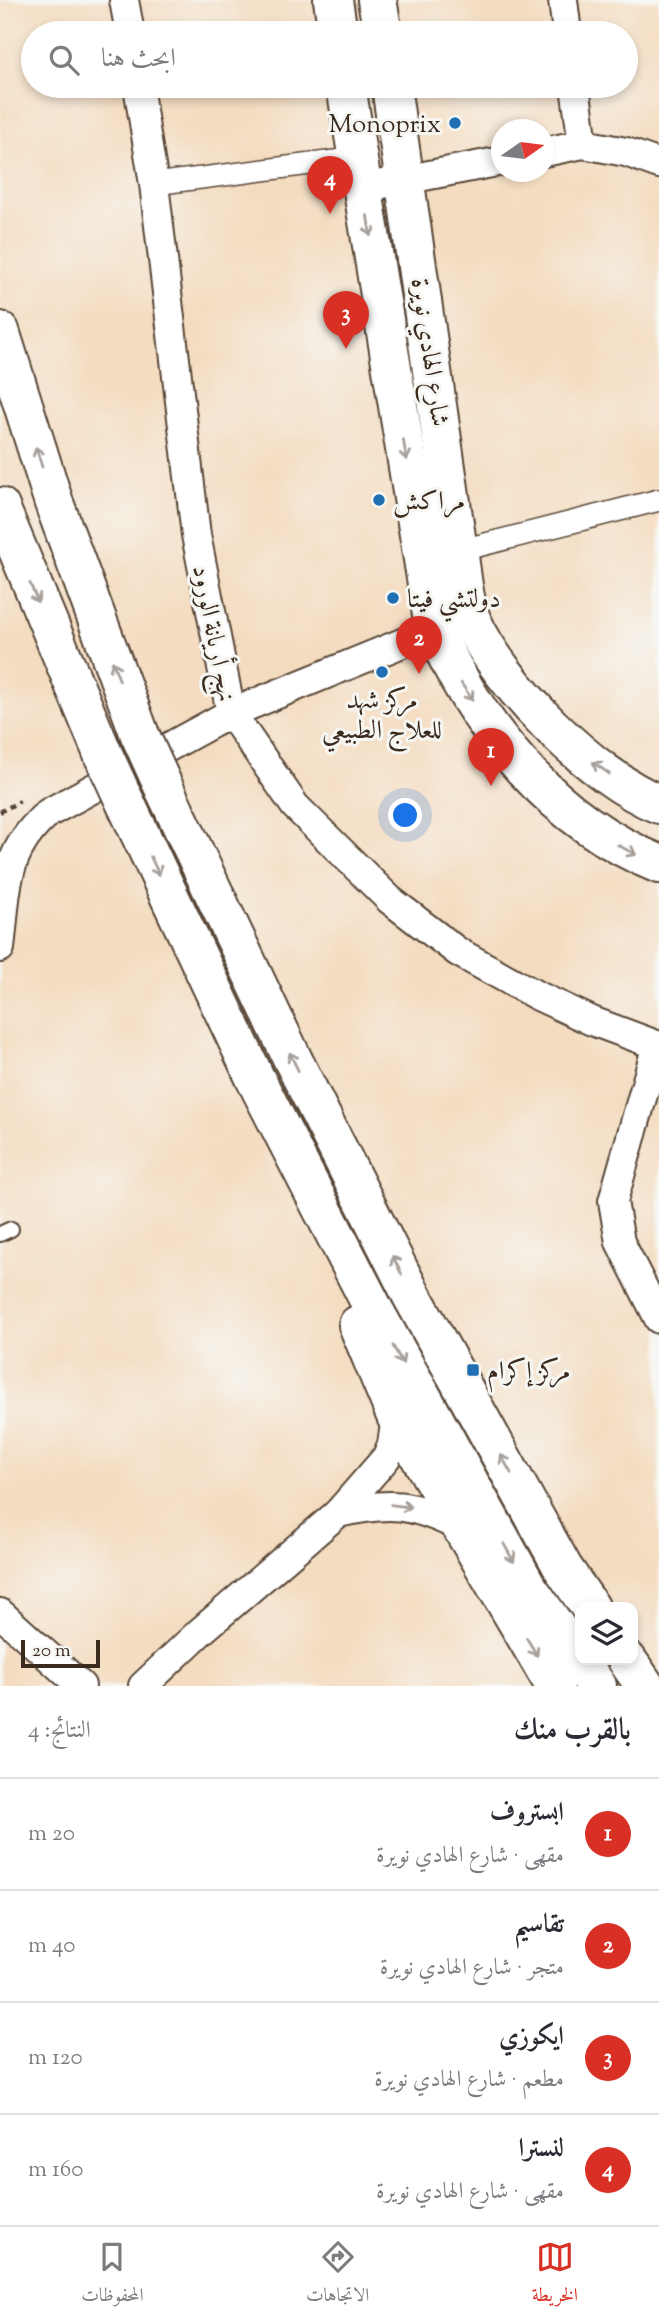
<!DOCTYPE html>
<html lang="ar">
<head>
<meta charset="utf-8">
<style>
	body { margin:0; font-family:"Sorts Mill Goudy",Amiri,serif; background:#f2f2f3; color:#2b2b33; direction:rtl }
	.controls { position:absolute; right:21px; bottom:21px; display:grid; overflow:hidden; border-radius:14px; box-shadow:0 4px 10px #0003 }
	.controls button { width:63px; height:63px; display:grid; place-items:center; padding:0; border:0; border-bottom:2px solid #e1e1e2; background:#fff; color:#2b2b33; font:35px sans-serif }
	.compass { position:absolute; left:491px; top:119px; width:63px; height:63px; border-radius:50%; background:#fff; box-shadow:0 4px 10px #0003; rotate:76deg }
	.scale { position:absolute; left:21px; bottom:18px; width:79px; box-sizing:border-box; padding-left:7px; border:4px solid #3b2a1e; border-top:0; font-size:19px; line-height:24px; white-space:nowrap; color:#3b2a1e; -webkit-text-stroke:5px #f6f6f2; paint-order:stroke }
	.you { position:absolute; left:406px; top:816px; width:24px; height:24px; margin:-18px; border:5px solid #fff; border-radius:50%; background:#1a73e8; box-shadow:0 0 0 10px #1a73e833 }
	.badge { display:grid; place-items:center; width:46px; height:46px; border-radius:50%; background:#d93025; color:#fff; font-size:23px; font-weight:700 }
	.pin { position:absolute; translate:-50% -58px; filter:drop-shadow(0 2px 4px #0008) }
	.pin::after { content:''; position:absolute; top:37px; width:24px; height:21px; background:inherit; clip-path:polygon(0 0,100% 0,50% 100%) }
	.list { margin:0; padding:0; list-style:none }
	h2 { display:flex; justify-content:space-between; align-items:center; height:91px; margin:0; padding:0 28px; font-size:30px }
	h2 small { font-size:23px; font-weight:400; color:#7c7c81 }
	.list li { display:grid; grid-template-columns:46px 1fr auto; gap:21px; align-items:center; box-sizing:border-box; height:112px; padding:0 28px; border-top:2px solid #e1e1e2 }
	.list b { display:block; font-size:26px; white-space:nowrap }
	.list p { margin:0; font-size:23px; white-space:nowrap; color:#7c7c81 }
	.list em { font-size:23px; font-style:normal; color:#7c7c81 }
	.icon { flex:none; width:38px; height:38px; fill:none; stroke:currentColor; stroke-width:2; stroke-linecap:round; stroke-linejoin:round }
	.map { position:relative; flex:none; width:659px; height:1686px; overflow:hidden; direction:ltr }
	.search { position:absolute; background:#fff; box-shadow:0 4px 10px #0003; left:21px; right:21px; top:21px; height:77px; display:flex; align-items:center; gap:18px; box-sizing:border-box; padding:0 24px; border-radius:38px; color:#7c7c81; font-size:26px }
	.sheet { height:539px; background:#fff }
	nav { display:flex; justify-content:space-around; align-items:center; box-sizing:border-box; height:98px; border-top:2px solid #e1e1e2; background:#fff; font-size:19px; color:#7c7c81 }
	nav a { display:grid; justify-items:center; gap:4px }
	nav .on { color:#d93025 }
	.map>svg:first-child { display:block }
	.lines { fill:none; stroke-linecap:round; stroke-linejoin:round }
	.service-casing { stroke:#574536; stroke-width:18 }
	.pedestrian-casing { stroke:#574536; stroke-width:24 }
	.minor-casing { stroke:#574536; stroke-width:32 }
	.secondary-casing { stroke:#574536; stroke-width:42 }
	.trunk-casing { stroke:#574536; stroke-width:42 }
	.path { stroke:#574536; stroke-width:4.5; stroke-dasharray:5 5; stroke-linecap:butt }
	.service { stroke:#fff; stroke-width:14 }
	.pedestrian { stroke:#fff; stroke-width:21 }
	.minor { stroke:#fff; stroke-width:28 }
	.secondary { stroke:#fff; stroke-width:38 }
	.trunk { stroke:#fff; stroke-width:38 }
	.trunk-bridge-casing { stroke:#574536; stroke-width:42; stroke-linecap:butt }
	.trunk-bridge { stroke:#fff; stroke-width:38 }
	.oneway { stroke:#a79f9a }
	.poi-dot { fill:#1f6fb2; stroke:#f6f6f2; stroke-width:2.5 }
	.labels { text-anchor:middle; stroke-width:6; stroke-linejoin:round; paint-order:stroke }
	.poi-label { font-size:26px; fill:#3b2a1e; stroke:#f6f6f2; text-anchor:start }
	.street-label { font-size:26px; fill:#3b2a1e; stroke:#f6f6f2 }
</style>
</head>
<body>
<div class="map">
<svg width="659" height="1686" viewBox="0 0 659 1686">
	<rect width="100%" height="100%" fill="#f6f6f2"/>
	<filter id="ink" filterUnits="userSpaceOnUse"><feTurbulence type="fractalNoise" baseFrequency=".0143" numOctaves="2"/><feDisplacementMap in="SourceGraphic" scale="14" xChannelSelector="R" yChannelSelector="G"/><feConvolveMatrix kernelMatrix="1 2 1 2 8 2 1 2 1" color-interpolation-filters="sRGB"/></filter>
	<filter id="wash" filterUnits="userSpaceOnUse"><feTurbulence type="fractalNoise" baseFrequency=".00686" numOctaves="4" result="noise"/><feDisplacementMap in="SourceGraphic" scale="28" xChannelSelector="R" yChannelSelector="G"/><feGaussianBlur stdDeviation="1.57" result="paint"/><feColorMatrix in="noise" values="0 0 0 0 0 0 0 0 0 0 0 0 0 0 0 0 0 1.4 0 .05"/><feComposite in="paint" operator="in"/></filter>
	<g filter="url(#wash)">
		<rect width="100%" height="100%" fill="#f4dcc0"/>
	</g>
	<g filter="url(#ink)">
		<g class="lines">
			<g class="service-casing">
				<polyline id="service" points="0,1234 11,1229"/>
			</g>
			<g class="pedestrian-casing">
				<g id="pedestrian">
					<polyline points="154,184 358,158"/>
					<polyline points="458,551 659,500"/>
				</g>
			</g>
			<g class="minor-casing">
				<g id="minor">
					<polyline points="124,0 130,33"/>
					<polyline points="563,0 567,33"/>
					<polyline points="138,86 154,184 196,535 231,713 295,806 390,900 458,952 536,995 592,1021 659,1046"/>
					<polyline points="575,86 583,144"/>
					<polyline points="544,152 583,144 626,152 659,164"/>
					<polyline points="362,188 502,161"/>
					<path d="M 0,948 C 7,891 2,853 48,813 L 231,713 L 451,623"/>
					<polyline points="657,1045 613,1201 620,1242 659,1319"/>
					<path d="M 338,1513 C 390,1501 412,1503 460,1527"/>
					<polyline points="0,1613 81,1686"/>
					<polyline points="143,1686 200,1632 338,1513 386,1458 392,1445 396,1416"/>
				</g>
			</g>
			<g class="secondary-casing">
				<g id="secondary">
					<polyline points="333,0 338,33"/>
					<polyline points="377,0 383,33"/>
					<path d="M 346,86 L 434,627 C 476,729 555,822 659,864"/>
					<path d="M 391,86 L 458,551 C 462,573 463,599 471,619 C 499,684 593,778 659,804"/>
				</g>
			</g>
			<g class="trunk-casing">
				<g id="trunk">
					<polyline points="0,331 54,503 140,735"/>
					<polyline points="0,507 103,754"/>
					<polyline points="164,788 294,1062 411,1294 563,1568 590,1607"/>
					<polyline points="126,804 256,1080 375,1312 526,1585 597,1686"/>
					<polyline points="358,1325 396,1416 555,1686"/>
					<polyline points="627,1660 645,1686"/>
				</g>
			</g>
			<polyline class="path" points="0,812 20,801"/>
			<use href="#service" class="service"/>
			<use href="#pedestrian" class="pedestrian"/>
			<use href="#minor" class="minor"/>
			<use href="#secondary" class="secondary"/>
			<use href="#trunk" class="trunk"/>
			<g class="trunk-bridge-casing">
				<g id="trunk-bridge">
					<polyline points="140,735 164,788"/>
					<polyline points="103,754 126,804"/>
				</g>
			</g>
			<use href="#trunk-bridge" class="trunk-bridge"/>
		</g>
		<defs><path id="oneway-shaft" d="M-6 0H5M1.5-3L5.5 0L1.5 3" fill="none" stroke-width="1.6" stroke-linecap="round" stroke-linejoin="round" transform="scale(1.75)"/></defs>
		<g class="oneway">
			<use href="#oneway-shaft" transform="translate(369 226) rotate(81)"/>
			<use href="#oneway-shaft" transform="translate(405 450) rotate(81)"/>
			<use href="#oneway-shaft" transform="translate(39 457) rotate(-107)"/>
			<use href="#oneway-shaft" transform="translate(34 593) rotate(67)"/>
			<use href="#oneway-shaft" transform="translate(116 671) rotate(-110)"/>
			<use href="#oneway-shaft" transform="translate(467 692) rotate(56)"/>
			<use href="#oneway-shaft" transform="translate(601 768) rotate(-144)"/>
			<use href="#oneway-shaft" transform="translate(627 850) rotate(28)"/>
			<use href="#oneway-shaft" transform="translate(155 866) rotate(65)"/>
			<use href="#oneway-shaft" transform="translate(294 1062) rotate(-116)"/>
			<use href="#oneway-shaft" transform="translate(397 1265) rotate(-117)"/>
			<use href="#oneway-shaft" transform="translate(398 1355) rotate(61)"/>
			<use href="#oneway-shaft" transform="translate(506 1464) rotate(-119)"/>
			<use href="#oneway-shaft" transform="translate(401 1506) rotate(8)"/>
			<use href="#oneway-shaft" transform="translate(509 1553) rotate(61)"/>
			<use href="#oneway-shaft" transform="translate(532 1647) rotate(59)"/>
		</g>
	</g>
	<g class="poi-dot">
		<circle cx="455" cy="123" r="7"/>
		<circle cx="379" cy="500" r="7"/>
		<circle cx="393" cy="598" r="7"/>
		<circle cx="382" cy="672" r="7"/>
		<rect x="466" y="1363" width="14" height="14" rx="3.5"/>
	</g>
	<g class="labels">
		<g class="poi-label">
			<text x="441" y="132" text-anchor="end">Monoprix</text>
			<text x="393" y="509">مراكش</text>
			<text x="407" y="607">دولتشي فيتا</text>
			<text x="382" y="708" text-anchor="middle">مركز شهد<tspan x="382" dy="30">للعلاج الطبيعي</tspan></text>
			<text x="487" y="1379">مركز إكرام</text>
		</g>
		<g class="street-label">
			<text transform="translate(431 352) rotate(82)" y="9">شارع الهادي نويرة</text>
			<text transform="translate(215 633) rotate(79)" y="9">نهج أريانة الورود</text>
		</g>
	</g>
</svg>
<div class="controls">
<button><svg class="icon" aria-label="layers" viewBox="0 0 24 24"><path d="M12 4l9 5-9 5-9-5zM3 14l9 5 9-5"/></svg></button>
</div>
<svg class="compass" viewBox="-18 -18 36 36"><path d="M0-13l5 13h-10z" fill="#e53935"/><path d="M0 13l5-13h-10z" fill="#7c7c81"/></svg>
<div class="scale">20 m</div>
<div class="you"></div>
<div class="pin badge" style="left:491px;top:786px">1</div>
<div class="pin badge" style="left:419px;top:674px">2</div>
<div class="pin badge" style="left:346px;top:349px">3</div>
<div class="pin badge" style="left:330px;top:214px">4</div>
<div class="search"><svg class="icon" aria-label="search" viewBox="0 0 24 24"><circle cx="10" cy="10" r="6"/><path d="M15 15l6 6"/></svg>ابحث هنا</div>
</div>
<section class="sheet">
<h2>بالقرب منك<small>النتائج: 4</small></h2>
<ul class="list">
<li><span class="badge">1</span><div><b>ابستروف</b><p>مقهى · شارع الهادي نويرة</p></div><em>20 m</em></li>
<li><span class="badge">2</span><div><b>تقاسيم</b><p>متجر · شارع الهادي نويرة</p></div><em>40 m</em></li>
<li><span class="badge">3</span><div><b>ايكوزي</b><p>مطعم · شارع الهادي نويرة</p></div><em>120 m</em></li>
<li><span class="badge">4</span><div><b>لنسترا</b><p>مقهى · شارع الهادي نويرة</p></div><em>160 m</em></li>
</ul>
</section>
<nav>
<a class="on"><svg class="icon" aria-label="map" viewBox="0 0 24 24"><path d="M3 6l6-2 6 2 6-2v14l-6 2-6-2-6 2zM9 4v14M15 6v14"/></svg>الخريطة</a>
<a><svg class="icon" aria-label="directions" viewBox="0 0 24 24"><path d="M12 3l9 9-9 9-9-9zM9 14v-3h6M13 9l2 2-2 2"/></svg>الاتجاهات</a>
<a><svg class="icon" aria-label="saved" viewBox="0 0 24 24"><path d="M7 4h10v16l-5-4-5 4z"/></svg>المحفوظات</a>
</nav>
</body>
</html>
